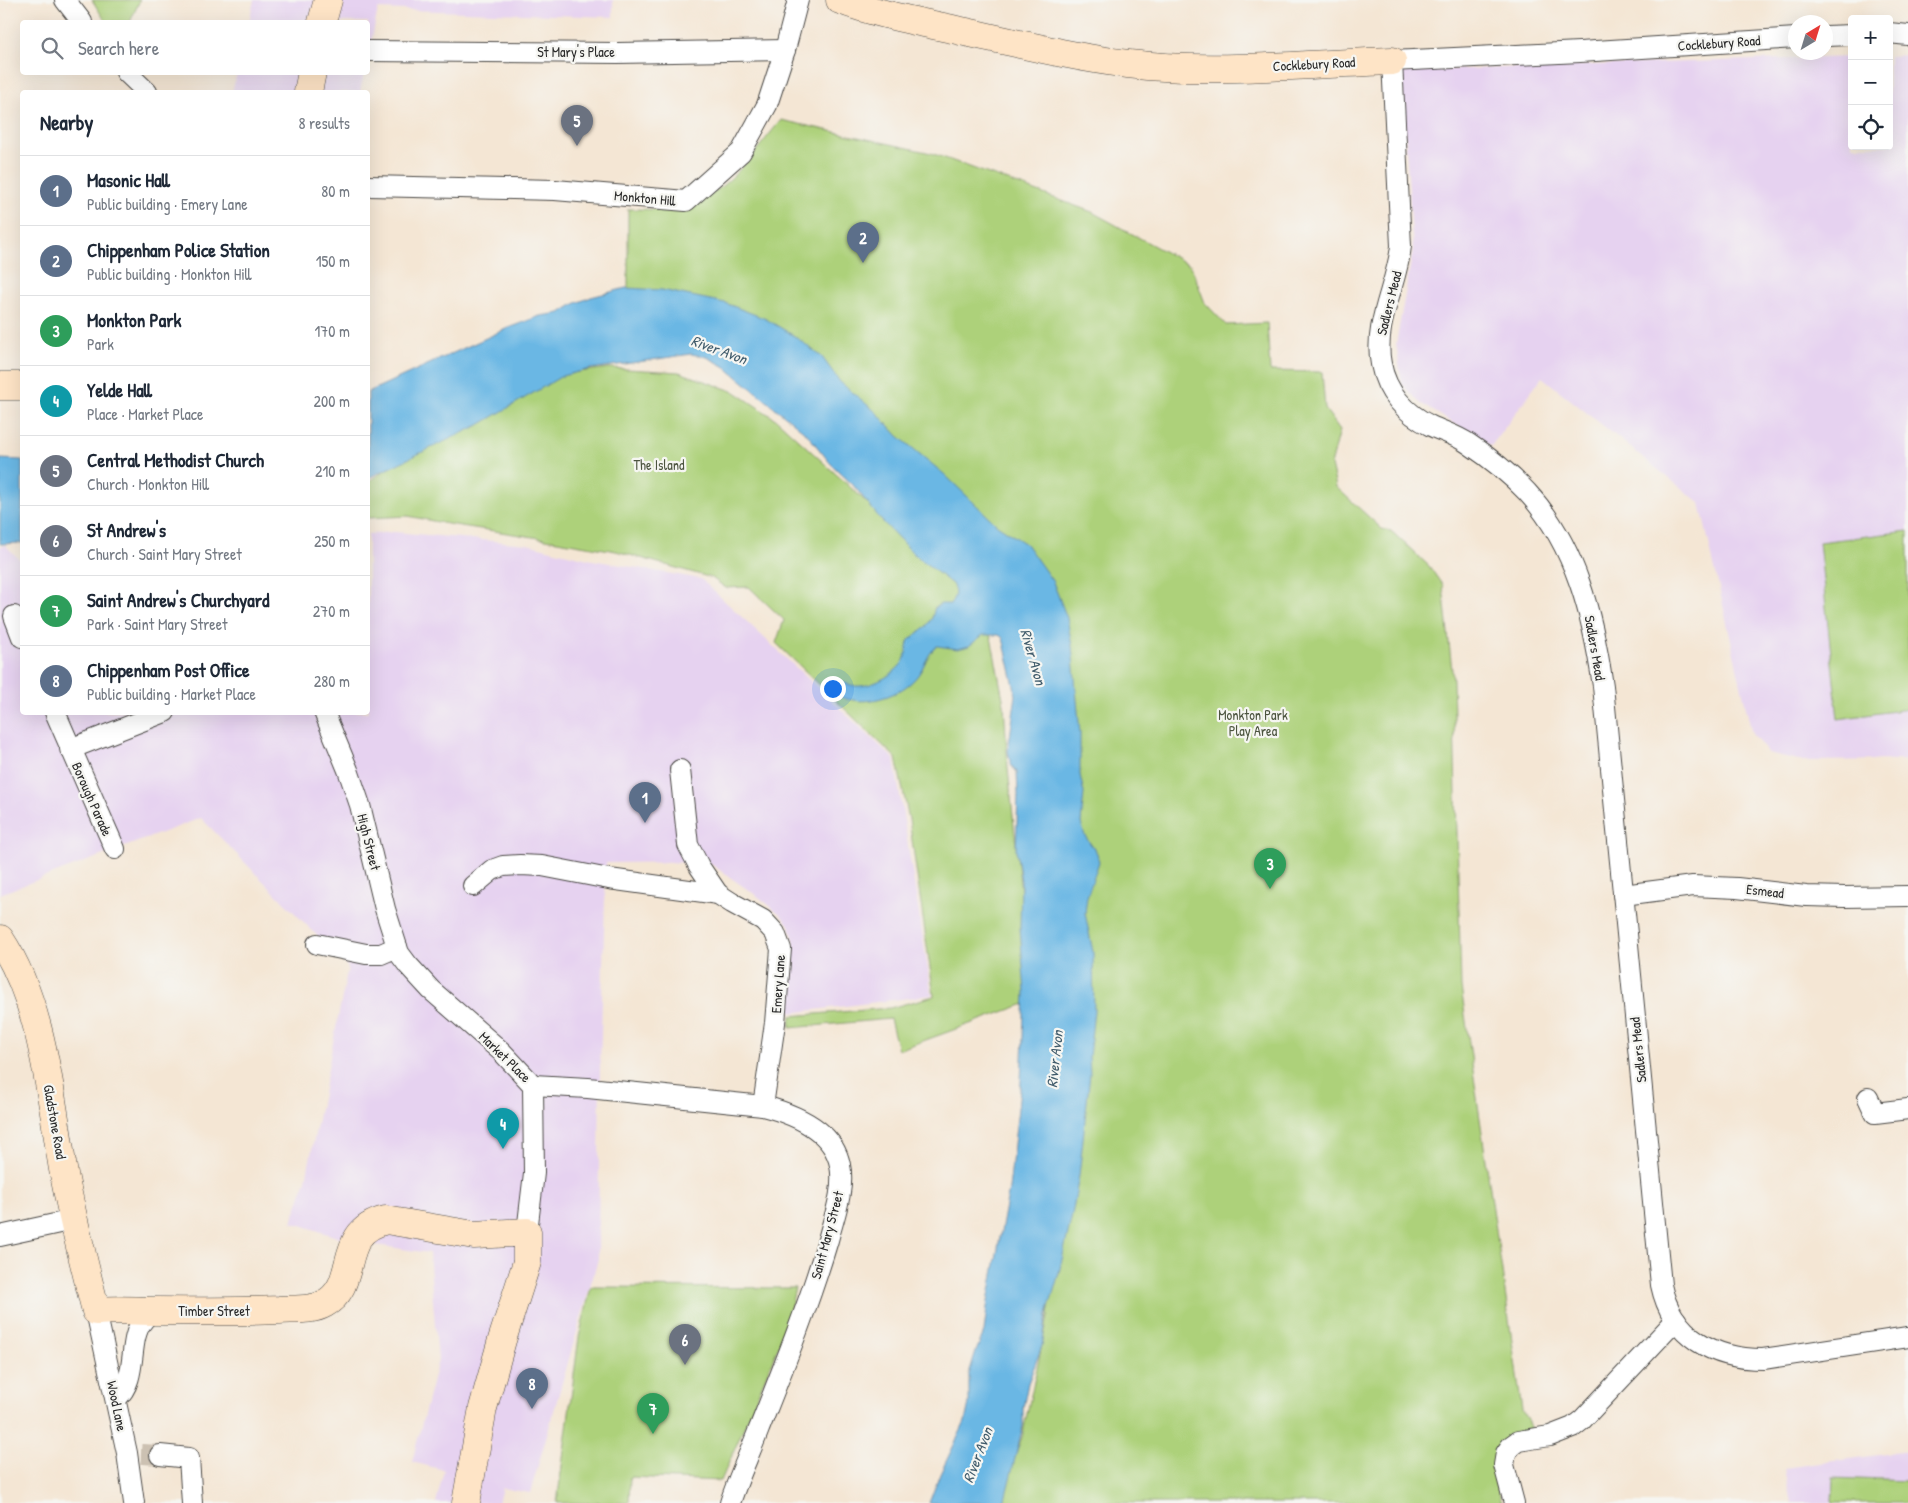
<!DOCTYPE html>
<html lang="en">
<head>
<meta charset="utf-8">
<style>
	body { margin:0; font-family:"Patrick Hand",sans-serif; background:#f2f2f3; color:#1f2937 }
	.controls { position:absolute; right:15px; top:15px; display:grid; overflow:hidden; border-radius:5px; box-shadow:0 5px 20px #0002 }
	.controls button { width:45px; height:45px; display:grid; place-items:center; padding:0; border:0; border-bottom:1px solid #e0e1e3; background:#fff; color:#1f2937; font:25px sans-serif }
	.compass { position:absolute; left:1788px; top:15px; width:45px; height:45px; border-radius:50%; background:#fff; box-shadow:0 5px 20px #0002; rotate:38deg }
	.you { position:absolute; left:832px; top:688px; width:18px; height:18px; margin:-12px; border:4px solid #fff; border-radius:50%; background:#1a73e8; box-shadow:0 0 0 8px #1a73e833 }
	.badge { display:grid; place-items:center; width:32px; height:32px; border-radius:50%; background:#0b8043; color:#fff; font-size:16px; font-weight:700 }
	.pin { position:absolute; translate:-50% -41px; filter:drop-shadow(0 1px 2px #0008) }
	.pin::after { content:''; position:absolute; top:26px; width:18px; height:15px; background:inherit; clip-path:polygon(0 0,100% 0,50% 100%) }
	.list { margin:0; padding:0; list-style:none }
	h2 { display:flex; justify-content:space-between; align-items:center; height:65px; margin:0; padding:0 20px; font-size:21px }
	h2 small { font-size:16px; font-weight:400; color:#747a83 }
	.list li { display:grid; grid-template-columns:32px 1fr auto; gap:15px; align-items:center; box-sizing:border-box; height:70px; padding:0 20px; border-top:1px solid #e0e1e3 }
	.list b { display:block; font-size:19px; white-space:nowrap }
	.list p { margin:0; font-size:16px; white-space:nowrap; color:#747a83 }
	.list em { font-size:16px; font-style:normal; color:#747a83 }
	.icon { flex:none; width:28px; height:28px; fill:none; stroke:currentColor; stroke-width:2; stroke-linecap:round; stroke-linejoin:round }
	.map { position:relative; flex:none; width:1908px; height:1503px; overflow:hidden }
	.search { position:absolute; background:#fff; box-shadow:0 5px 20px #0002; left:20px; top:20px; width:350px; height:55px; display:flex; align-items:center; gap:12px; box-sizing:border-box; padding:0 18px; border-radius:5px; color:#747a83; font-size:19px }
	.panel { position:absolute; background:#fff; box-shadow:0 5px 20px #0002; left:20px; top:90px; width:350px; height:625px; border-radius:5px }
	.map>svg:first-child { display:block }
	.built { fill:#e6d2f0 }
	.green { fill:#add17a; stroke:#6c7e52 }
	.water { fill:#6bb7e4; stroke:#4b7188 }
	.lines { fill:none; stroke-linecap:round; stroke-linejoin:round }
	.street-tunnel { stroke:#ccc1b2; stroke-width:20; stroke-dasharray:20 10; stroke-linecap:butt }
	.street-casing { stroke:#494744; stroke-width:22 }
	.secondary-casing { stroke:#494744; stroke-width:29 }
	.street { stroke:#fff; stroke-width:20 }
	.secondary { stroke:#fee4c6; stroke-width:28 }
	.labels { text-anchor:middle; stroke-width:4.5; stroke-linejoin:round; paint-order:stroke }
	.street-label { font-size:14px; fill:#2b2b2b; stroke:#f6f6f2 }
	.park-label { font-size:14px; fill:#4c543f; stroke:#f6f6f2 }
	.water-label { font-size:15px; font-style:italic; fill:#415c6c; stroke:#f6f6f2 }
</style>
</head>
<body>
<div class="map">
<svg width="1908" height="1503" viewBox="0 0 1908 1503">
	<rect width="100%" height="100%" fill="#f6f6f2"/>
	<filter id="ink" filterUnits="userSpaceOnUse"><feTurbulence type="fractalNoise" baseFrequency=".02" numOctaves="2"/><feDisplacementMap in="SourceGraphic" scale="10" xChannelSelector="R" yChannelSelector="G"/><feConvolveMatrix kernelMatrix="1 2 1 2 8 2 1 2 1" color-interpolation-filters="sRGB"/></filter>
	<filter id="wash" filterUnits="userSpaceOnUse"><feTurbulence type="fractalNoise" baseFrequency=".0096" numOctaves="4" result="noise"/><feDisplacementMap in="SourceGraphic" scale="20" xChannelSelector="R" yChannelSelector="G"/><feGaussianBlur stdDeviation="1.12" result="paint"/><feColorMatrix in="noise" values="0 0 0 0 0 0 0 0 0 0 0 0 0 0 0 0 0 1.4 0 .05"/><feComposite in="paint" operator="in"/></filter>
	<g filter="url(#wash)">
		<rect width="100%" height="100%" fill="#f4e6d4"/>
		<g class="built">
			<polygon points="254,0 613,0 613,17 378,9 368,57 368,22 249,22"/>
			<polygon points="1908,55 1908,760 1803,761 1768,753 1752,734 1700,503 1542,377 1491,446 1420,403 1402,384 1396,344 1413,250 1401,71 1852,57 1852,146 1889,146 1889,56"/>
			<polygon points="237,73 364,73 360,92 232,92"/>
			<polygon points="394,532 527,544 592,560 701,579 894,759 932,995 790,1013 794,940 789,925 780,914 760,898 708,862 606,863 600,1069 598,1259 530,1493 502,1488 498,1503 436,1503 444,1470 412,1462 438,1360 429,1253 349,1241 292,1222 306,1180 348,967 201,818 0,894 0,547 5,545 22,562 22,712 368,712 368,534"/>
			<polygon points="1908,1451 1908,1503 1791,1503 1784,1468"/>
		</g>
		<g class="green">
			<polygon points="92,0 140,0 130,22 106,22"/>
			<path d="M 781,120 L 931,153 L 1011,182 L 1092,212 L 1191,266 L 1205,303 L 1226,325 L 1267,323 L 1270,371 L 1322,372 L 1325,409 L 1340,430 L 1331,465 L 1336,487 L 1382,529 L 1391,531 L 1429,566 L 1443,586 L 1453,680 L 1461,987 L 1522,1410 L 1531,1429 L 1496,1466 L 1496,1483 L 1502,1503 L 997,1503 L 1022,1437 L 1048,1317 L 1085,979 L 1052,585 L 628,296 L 628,209 C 647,209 668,211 686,206 C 727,194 755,151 781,120 Z"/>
			<polygon points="609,368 679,372 735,392 777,420 969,596 991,637 1004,704 1008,769 1027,949 1025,1004 898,1050 890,1019 790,1028 791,1016 890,1008 934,996 909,819 896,758 776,643 784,620 749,587 726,588 712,578 616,551 540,538 448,524 408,516 368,518 368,482 377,476 405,453 540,377"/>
			<polygon points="1908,531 1908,709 1838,719 1819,542"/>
			<polygon points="591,1287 795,1288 786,1329 721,1481 630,1477 629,1503 557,1503 579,1337"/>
			<polygon points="1833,1478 1908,1481 1908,1503 1832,1503"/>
		</g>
		<g class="water">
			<path d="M 626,288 L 662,290 L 725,303 L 766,319 L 796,337 L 822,357 L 840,382 L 876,412 L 898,436 L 944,474 L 997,525 L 1026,544 L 1053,582 L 1067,618 L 1072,646 L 1080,733 L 1080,775 L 1084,793 L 1081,823 L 1085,836 L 1097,853 L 1099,862 L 1087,897 L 1085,913 L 1093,952 L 1094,1011 L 1089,1057 L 1090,1074 L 1079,1176 L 1072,1215 L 1059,1273 L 1047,1314 L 1042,1346 L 1028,1383 L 1023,1408 L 1023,1426 L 1004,1503 L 929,1503 L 940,1474 L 965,1422 L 969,1403 L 969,1374 L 975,1354 L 984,1332 L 987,1307 L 1009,1189 L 1021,1081 L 1025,993 L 1020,928 L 1021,881 L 1016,850 L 1018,794 L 1017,772 L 1011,765 L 1008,751 L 1016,695 L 1003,638 L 999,635 L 983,635 L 969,646 L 958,649 L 937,646 C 927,654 925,666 918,675 C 905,693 874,704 853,700 C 843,699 831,694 827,685 C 837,676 845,685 856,686 C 872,687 894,675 903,662 C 907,656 906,647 909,640 L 925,628 L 932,618 L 935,607 L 941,604 L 950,604 C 955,597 957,592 952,584 L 914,554 L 882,521 L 853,485 L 831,464 L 807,434 L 724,366 L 707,357 L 691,354 L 591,369 L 562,376 L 479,425 L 368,478 L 368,392 L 508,328 L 540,316 L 560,313 L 574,304 L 591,297 Z"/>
			<polygon points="0,459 22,460 22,543 0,544"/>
		</g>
	</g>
	<g filter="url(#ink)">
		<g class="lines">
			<polyline class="street-tunnel" points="141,1454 160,1455"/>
			<g class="street-casing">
				<g id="street">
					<polyline points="65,0 82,22"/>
					<polyline points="1889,33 1908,35"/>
					<polyline points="1826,36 1852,35"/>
					<path d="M 1796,38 L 1580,52 L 1392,61 L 1401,246 C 1397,285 1373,324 1381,364 C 1386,392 1406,414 1431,426 C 1444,432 1458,436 1469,444 C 1490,458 1510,474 1527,492 C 1576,545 1593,617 1603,686 L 1661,1285 C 1672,1337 1714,1359 1763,1359 L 1908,1337"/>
					<polyline points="368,51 618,53 785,50"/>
					<polyline points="126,72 147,92"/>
					<polyline points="368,186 555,190 686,201 741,152 767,105 785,50 798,0"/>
					<polyline points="14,616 22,637"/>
					<polyline points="55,712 115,849"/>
					<polyline points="324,712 348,770 360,805 385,909 399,953 408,965 431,990 502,1052 533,1085 534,1173 527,1232"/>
					<polyline points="70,749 165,712"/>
					<polyline points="680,770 688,845 699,866 718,894"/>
					<polyline points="473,886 492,870 503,866 520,865 542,866 609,879 718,894 732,903 763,920 775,933 781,949 775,1023 763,1106"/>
					<polyline points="1623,895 1693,886 1737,888 1806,896 1844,897 1908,896"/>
					<polyline points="317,944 366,954 381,954 397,947"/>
					<path d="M 533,1085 L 588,1088 L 763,1106 C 794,1114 833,1130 840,1165 C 845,1189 834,1217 828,1240 C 809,1304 784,1366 759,1429 C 750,1453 738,1478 730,1503"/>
					<polyline points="1868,1098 1875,1113 1908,1109"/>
					<polyline points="0,1236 73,1220"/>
					<polyline points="96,1311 127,1453 134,1503"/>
					<path d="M 116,1399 C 139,1379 127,1342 142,1322 C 145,1317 150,1314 154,1311"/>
					<polyline points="160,1455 189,1458 192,1503"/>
					<polyline points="1514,1503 1504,1465 1506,1453 1511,1446 1518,1441 1550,1436 1573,1427 1582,1420 1676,1320"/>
				</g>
			</g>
			<g class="secondary-casing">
				<g id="secondary">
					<path d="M 840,0 C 879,15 921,22 961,31 C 1016,43 1072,57 1128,64 C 1215,74 1304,64 1392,61"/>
					<polyline points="322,22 328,0"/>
					<polyline points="308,92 312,72"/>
					<polyline points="0,386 22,386"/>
					<path d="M 0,939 C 43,1004 50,1094 63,1169 C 72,1217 84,1264 96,1311 C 116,1309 136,1311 157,1311 C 198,1311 238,1312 279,1310 C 293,1309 312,1311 324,1304 C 361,1285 334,1232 386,1220 L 474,1235 L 527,1232 L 527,1262 L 502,1340 L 483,1408 L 466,1503"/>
				</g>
			</g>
			<use href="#street" class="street"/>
			<use href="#secondary" class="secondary"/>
		</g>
	</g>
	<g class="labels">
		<g class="street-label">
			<text transform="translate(1719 43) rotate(-4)" y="5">Cocklebury Road</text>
			<text x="576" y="57">St Mary's Place</text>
			<text transform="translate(1314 64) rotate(-3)" y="5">Cocklebury Road</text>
			<text transform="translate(645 198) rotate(5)" y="5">Monkton Hill</text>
			<text transform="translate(1389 303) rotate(-76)" y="5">Sadlers Mead</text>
			<text transform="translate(1595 648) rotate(80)" y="5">Sadlers Mead</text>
			<text transform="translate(92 799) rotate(66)" y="5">Borough Parade</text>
			<text transform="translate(369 842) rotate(76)" y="5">High Street</text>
			<text transform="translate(1765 891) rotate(7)" y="5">Esmead</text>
			<text transform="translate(778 984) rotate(-86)" y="5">Emery Lane</text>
			<text transform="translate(1638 1050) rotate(-96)" y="5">Sadlers Mead</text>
			<text transform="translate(505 1057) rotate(44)" y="5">Market Place</text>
			<text transform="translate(55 1122) rotate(80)" y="5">Gladstone Road</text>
			<text transform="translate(827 1235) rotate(-75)" y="5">Saint Mary Street</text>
			<text x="214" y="1316">Timber Street</text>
			<text transform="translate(117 1406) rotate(78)" y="5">Wood Lane</text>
		</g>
		<g class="park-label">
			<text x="659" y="470">The Island</text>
			<text x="1253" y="720">Monkton Park<tspan x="1253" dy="16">Play Area</tspan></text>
		</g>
		<g class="water-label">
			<text transform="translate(719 350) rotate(20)" y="5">River Avon</text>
			<text transform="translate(1033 657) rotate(74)" y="5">River Avon</text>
			<text transform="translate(1055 1059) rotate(-84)" y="5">River Avon</text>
			<text transform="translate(978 1455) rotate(-69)" y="5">River Avon</text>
		</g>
	</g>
</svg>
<div class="controls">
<button>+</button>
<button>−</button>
<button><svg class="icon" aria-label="locate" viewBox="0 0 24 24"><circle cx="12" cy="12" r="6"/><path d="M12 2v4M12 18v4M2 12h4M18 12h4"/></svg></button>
</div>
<svg class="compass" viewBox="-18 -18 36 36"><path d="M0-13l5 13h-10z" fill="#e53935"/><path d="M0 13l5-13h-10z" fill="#747a83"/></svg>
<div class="you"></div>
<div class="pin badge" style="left:645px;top:823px;background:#5c6f8a">1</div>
<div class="pin badge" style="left:863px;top:263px;background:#5c6f8a">2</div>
<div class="pin badge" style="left:1270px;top:889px;background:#2e9e5b">3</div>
<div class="pin badge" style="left:503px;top:1149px;background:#0f9aa8">4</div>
<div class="pin badge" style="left:577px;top:146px;background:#6b7280">5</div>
<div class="pin badge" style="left:685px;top:1365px;background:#6b7280">6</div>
<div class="pin badge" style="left:653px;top:1434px;background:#2e9e5b">7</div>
<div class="pin badge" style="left:532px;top:1409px;background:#5c6f8a">8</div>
<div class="search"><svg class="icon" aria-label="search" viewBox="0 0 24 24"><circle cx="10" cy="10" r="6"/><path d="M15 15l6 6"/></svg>Search here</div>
<section class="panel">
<h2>Nearby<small>8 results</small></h2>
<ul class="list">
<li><span class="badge" style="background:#5c6f8a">1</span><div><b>Masonic Hall</b><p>Public building · Emery Lane</p></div><em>80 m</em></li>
<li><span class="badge" style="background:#5c6f8a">2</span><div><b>Chippenham Police Station</b><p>Public building · Monkton Hill</p></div><em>150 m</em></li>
<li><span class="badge" style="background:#2e9e5b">3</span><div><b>Monkton Park</b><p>Park</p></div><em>170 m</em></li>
<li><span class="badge" style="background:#0f9aa8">4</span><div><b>Yelde Hall</b><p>Place · Market Place</p></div><em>200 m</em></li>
<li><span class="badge" style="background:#6b7280">5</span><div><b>Central Methodist Church</b><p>Church · Monkton Hill</p></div><em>210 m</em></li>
<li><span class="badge" style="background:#6b7280">6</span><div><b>St Andrew's</b><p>Church · Saint Mary Street</p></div><em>250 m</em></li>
<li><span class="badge" style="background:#2e9e5b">7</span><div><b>Saint Andrew's Churchyard</b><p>Park · Saint Mary Street</p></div><em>270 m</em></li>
<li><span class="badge" style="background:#5c6f8a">8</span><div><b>Chippenham Post Office</b><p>Public building · Market Place</p></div><em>280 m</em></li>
</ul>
</section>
</div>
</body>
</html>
